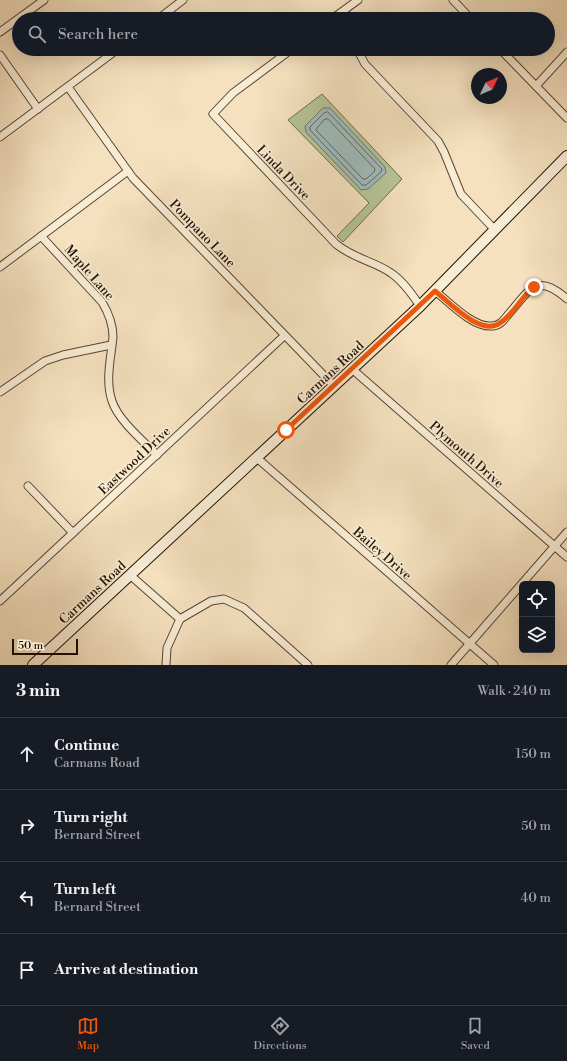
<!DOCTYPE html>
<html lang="en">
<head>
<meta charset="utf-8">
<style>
	body { margin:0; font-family:"Libre Bodoni",serif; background:#20242c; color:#f1f3f6 }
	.controls { position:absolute; right:12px; bottom:12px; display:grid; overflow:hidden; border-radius:6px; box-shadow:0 4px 16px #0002 }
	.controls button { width:36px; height:36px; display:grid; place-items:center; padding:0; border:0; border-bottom:1px solid #363941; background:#171b24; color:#f1f3f6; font:20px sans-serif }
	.compass { position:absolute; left:471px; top:68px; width:36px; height:36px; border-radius:50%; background:#171b24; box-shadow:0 4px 16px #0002; rotate:46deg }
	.scale { position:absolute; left:12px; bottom:10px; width:66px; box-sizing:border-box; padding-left:4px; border:2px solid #251201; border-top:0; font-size:11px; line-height:14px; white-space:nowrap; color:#251201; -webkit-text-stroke:3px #f8ecd5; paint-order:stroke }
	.stop { position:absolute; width:12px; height:12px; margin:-9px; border:3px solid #ea580c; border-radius:50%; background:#fff }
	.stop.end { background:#ea580c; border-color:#fff; box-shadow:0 1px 4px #0008 }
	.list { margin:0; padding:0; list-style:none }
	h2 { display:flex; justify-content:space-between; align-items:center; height:52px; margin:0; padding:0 16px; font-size:17px }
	h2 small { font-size:13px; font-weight:400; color:#9ea1a6 }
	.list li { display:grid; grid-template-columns:26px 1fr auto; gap:12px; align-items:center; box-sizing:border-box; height:72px; padding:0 16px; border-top:1px solid #363941 }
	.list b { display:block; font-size:15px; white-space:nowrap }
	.list p { margin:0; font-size:13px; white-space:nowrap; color:#9ea1a6 }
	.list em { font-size:13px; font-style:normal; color:#9ea1a6 }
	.icon { flex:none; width:22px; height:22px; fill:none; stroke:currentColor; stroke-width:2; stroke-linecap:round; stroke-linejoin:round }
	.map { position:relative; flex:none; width:567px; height:665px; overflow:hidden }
	.search { position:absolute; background:#171b24; box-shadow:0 4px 16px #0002; left:12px; right:12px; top:12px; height:44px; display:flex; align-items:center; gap:10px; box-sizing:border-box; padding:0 14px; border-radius:22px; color:#9ea1a6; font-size:15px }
	.sheet { height:340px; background:#171b24 }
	nav { display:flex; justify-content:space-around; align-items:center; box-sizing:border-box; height:56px; border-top:1px solid #363941; background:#171b24; font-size:11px; color:#9ea1a6 }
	nav a { display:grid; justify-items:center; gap:2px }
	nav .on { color:#ea580c }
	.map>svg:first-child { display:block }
	.green { fill:#b5c497; stroke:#6d6b4c }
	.water { fill:#9fbbbb; stroke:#6e7771 }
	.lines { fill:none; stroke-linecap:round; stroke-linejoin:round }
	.shore { stroke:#62665e; stroke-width:1 }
	.street-casing { stroke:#594630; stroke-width:9 }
	.secondary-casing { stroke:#251201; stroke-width:12 }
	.street { stroke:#f8ecd5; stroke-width:7 }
	.secondary { stroke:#f8ecd5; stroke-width:10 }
	.route { stroke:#ea580c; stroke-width:5 }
	.labels { text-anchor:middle; stroke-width:3.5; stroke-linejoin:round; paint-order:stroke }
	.street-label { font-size:13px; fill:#251201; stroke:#f8ecd5 }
</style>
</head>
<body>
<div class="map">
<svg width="567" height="665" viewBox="0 0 567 665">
	<rect width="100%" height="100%" fill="#f5e1bf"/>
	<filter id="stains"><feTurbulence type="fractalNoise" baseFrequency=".005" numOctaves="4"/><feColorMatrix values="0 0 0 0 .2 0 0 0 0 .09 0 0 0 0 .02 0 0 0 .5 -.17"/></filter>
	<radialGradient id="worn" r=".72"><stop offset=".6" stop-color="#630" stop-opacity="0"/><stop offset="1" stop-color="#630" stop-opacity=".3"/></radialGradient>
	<polygon class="green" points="322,94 402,179 343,242 337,236 369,203 288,120"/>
	<polygon class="water" points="323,108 330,108 385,167 386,173 368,189 361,190 306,132 305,126"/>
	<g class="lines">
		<g class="shore">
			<polygon points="328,112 382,169 381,172 366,185 362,185 310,130 310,127 324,113"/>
			<polygon points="325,119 328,119 375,169 374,172 366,179 363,179 316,130"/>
		</g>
		<g class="street-casing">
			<g id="street">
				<polyline points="453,0 471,19"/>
				<polyline points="158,19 183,0"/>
				<polyline points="332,19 358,0"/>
				<polyline points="0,32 44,0"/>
				<path d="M 292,49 L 233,93 L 213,114 L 336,244 C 354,259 374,261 391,273 C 403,281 412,294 420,306"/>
				<polyline points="357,49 365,64 438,141 444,152 461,194 495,230"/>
				<polyline points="500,49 567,118"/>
				<polyline points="0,55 38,109"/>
				<polyline points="536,86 567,52"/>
				<polyline points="68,87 133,178 334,386"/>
				<polyline points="0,137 118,49"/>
				<path d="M 41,236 L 102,302 C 108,312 113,324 113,337 C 111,358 105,380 112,401 C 118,420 143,441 157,455"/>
				<polyline points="0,267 128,171"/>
				<path d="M 435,291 C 449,302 473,328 492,326 C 499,326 503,321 507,316 C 529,291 536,271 567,299"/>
				<polyline points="352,369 567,557"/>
				<polyline points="0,392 45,361 63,355 111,345"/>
				<polyline points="257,458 494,665"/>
				<polyline points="28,486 73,533"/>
				<polyline points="130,575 180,619"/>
				<polyline points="0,601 284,336"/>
				<polyline points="180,619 211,601 224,599 244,608 308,665"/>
				<polyline points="166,665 167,648 180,619"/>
				<polyline points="451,665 567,532"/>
			</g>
		</g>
		<g class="secondary-casing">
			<polyline id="secondary" points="33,665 420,306 567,156"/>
		</g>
		<use href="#street" class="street"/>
		<use href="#secondary" class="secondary"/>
	</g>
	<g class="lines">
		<path class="route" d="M 286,430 L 435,291 C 449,302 481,337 500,323 C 513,315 521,297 534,287"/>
	</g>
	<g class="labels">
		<g class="street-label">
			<text transform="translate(284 172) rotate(46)" y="5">Linda Drive</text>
			<text transform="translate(203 233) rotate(46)" y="5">Pompano Lane</text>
			<text transform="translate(90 272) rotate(49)" y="5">Maple Lane</text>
			<text transform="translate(330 372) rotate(-43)" y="5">Carmans Road</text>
			<text transform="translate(467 454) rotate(41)" y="5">Plymouth Drive</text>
			<text transform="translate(134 460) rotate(-43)" y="5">Eastwood Drive</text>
			<text transform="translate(383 553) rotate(41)" y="5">Bailey Drive</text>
			<text transform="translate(92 592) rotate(-43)" y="5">Carmans Road</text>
		</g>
	</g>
	<rect width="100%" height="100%" filter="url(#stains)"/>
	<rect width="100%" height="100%" fill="url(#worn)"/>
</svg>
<div class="controls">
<button><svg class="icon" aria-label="locate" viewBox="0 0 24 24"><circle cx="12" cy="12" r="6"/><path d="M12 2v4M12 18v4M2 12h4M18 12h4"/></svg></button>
<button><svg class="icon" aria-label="layers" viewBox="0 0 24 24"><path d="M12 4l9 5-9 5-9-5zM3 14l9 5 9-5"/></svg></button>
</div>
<svg class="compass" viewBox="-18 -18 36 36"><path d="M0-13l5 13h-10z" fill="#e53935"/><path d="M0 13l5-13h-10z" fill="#9ea1a6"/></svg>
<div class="scale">50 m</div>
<div class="stop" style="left:286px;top:430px"></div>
<div class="stop end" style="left:534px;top:287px"></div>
<div class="search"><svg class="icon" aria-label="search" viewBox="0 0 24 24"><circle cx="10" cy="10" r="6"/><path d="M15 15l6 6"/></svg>Search here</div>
</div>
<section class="sheet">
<h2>3 min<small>Walk · 240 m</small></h2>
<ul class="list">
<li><svg class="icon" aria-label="ahead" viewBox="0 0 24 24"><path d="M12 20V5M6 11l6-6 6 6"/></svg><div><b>Continue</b><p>Carmans Road</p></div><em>150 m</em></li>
<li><svg class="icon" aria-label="right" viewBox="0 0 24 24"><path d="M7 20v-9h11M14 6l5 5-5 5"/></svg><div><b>Turn right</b><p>Bernard Street</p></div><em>50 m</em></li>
<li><svg class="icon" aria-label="left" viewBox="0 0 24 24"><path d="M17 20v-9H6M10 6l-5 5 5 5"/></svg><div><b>Turn left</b><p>Bernard Street</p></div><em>40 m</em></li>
<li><svg class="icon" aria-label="arrive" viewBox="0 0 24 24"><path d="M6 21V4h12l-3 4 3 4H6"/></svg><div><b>Arrive at destination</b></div></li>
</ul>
</section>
<nav>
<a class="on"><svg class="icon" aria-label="map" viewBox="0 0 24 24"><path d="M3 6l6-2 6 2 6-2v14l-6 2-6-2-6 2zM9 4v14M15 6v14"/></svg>Map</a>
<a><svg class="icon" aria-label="directions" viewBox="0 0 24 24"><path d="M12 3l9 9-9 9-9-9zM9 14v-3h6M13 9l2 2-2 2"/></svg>Directions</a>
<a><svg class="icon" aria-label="saved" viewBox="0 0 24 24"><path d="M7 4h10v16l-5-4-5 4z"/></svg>Saved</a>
</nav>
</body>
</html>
